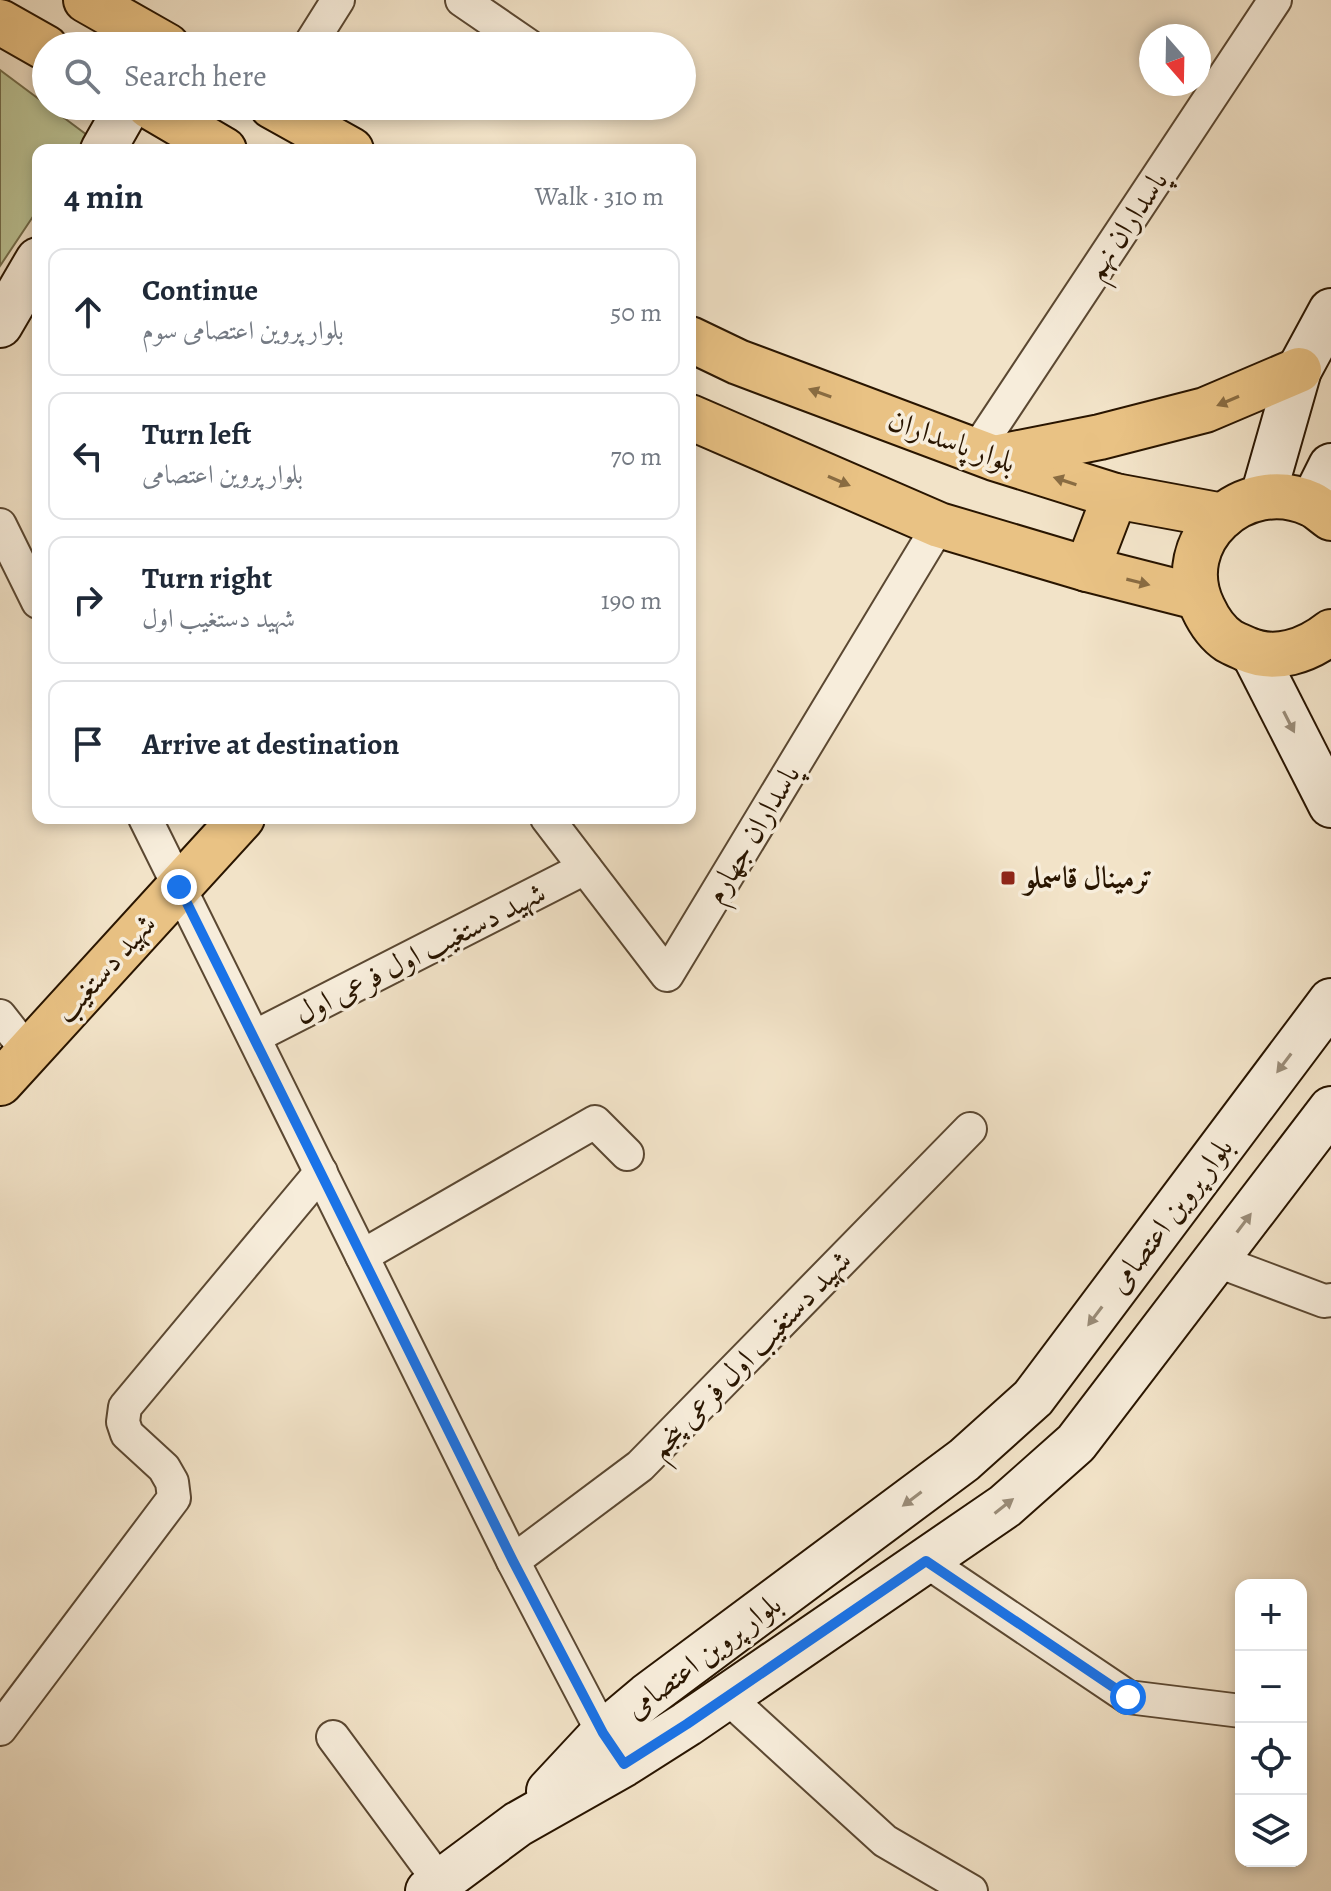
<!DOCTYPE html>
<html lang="en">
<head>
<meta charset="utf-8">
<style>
	body { margin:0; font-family:Alegreya,Amiri,serif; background:#f6f6f7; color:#1f2937 }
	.controls { position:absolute; right:24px; bottom:24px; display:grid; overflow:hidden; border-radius:16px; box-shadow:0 4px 12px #0003 }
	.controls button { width:72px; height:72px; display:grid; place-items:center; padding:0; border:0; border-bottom:2px solid #e0e1e3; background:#fff; color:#1f2937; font:40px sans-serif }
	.compass { position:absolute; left:1139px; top:24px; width:72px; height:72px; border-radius:50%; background:#fff; box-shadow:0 4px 12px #0003; rotate:160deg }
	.stop { position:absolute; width:24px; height:24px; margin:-18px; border:6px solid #1a73e8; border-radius:50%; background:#fff }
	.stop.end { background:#1a73e8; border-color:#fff; box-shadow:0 2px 8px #0008 }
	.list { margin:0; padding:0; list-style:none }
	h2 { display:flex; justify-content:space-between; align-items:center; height:104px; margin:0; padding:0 32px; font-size:34px }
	h2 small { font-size:26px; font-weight:400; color:#747a83 }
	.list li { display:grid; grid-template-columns:52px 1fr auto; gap:24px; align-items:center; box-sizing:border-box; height:128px; margin:0 16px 16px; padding:0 16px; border:2px solid #e0e1e3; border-radius:16px }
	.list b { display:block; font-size:30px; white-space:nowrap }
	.list p { margin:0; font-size:26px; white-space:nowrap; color:#747a83 }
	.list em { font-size:26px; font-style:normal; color:#747a83 }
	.icon { flex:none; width:44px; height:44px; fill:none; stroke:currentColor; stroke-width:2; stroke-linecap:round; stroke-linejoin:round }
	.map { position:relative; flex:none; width:1331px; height:1891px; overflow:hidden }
	.search { position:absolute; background:#fff; box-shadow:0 4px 12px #0003; left:32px; top:32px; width:664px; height:88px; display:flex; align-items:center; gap:20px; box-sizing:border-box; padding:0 28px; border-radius:44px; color:#747a83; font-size:30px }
	.panel { position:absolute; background:#fff; box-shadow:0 4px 12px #0003; left:32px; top:144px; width:664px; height:680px; border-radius:16px }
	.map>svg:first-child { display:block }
	.green { fill:#bbc395; stroke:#726c4a; stroke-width:2 }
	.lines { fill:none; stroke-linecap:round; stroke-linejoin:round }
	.street-casing { stroke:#5b4832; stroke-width:36 }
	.secondary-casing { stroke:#291500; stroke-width:48 }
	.primary-casing { stroke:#291500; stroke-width:48 }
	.street { stroke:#f7eddb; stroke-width:32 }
	.secondary { stroke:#f7eddb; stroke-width:44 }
	.primary { stroke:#e9c284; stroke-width:44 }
	.oneway { fill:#896c42 }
	.oneway2 { fill:#9a8c78 }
	.route { stroke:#1a73e8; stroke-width:10 }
	.poi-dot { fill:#8f2418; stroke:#f7eddb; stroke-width:3 }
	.labels { text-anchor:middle; stroke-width:7; stroke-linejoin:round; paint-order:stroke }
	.street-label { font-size:30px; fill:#291500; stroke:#f7eddb }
	.poi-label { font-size:30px; font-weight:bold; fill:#291500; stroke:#f7eddb; text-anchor:start }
</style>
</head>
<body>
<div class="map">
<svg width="1331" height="1891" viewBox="0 0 1331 1891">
	<rect width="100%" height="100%" fill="#f2e3c8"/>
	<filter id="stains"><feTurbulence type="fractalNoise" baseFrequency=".0025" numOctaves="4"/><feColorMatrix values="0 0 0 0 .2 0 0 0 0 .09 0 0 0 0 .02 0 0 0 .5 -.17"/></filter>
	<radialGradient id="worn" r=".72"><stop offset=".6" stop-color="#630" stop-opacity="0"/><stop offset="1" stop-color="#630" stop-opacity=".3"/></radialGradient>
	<polygon class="green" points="0,70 87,135 78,150 38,150 38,209 0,266"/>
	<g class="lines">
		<g class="street-casing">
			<g id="street">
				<polyline points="462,0 529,46"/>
				<polyline points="309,46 338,0"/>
				<polyline points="976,451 1275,0"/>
				<polyline points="0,525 38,602"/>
				<polyline points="145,818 513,1561 603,1733 615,1751"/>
				<polyline points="547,818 667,975 939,525"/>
				<polyline points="0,1016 28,1052"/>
				<polyline points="254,1037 585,868"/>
				<polyline points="362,1256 595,1122 627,1154"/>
				<polyline points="1215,1260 1324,1301 1331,1300"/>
				<polyline points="513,1561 640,1466 970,1129"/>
				<polyline points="926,1561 1128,1697 1241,1711"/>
				<polyline points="727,1697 885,1841 971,1891"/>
				<polyline points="0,1729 174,1498 172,1482 164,1468 127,1434 123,1422 125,1407 321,1172"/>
				<polyline points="333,1737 440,1882"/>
			</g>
		</g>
		<g class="secondary-casing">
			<g id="secondary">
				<polyline points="103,150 128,106"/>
				<polyline points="0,325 38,260"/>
				<polyline points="1263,496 1299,370 1331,311"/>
				<polyline points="1312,504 1331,466"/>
				<polyline points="1253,652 1331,805"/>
				<polyline points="549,1791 603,1733 647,1696 964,1460 1033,1398 1331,1001"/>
				<polyline points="428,1891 518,1824 624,1764 687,1724 1005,1506 1076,1443 1331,1109"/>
			</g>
		</g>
		<g class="primary-casing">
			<g id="primary">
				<polyline points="86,0 167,46"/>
				<polyline points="0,22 46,48"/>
				<polyline points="149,106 224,150"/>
				<polyline points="272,106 351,150"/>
				<polyline points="690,339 738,362 994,458 1115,496 1223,516"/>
				<polyline points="690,417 939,525 1087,569 1197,597"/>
				<polyline points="999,457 1100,437 1205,410 1299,370"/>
				<path d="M 1331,518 C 1325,514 1318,507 1311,504 C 1244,473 1170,541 1203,608 C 1209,621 1217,633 1229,641 C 1234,644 1240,646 1246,649 C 1275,662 1307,651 1331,632"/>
				<polyline points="1087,569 1115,496"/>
				<polyline points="0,1083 242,818"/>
			</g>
		</g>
		<use href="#street" class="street"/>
		<use href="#secondary" class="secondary"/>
		<use href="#primary" class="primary"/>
	</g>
	<defs><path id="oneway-solid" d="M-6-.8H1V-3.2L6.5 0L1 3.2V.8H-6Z" transform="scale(2)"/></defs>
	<g class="oneway">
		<use href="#oneway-solid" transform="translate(820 393) rotate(-160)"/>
		<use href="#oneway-solid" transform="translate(1228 401) rotate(157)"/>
		<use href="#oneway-solid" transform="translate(839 481) rotate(23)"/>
		<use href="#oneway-solid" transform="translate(1065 481) rotate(-162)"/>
		<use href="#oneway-solid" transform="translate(1138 582) rotate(14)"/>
	</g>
	<g class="oneway2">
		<use href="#oneway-solid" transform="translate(1289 722) rotate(63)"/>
		<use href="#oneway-solid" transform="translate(1284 1063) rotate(127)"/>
		<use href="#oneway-solid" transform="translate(1244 1223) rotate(-53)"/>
		<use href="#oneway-solid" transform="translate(1095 1316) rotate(127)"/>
		<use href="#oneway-solid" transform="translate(912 1499) rotate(143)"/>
		<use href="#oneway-solid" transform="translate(1004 1506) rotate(-38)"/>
	</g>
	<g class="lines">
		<polyline class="route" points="179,887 513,1561 603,1733 624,1764 687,1724 926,1561 1128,1697"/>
	</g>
	<rect class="poi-dot" x="1000" y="870" width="16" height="16" rx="4"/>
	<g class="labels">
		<g class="street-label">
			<text transform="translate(1126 225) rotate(-56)" y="10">پاسداران نهم</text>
			<text transform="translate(952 441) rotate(20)" y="10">بلوار پاسداران</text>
			<text transform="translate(752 834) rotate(-59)" y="10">پاسداران جهارم</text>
			<text transform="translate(420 953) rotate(-27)" y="10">شهید دستغیب اول فرعی اول</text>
			<text transform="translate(105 968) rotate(-48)" y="10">شهید دستغیب</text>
			<text transform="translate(1170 1215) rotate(-53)" y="10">بلوار پروین اعتصامی</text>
			<text transform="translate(750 1354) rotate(-46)" y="10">شهید دستغیب اول فرعی پنجم</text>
			<text transform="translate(703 1656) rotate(-37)" y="10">بلوار پروین اعتصامی</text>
		</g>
		<g class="poi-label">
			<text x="1024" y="888">ترمینال قاسملو</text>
		</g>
	</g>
	<rect width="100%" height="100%" filter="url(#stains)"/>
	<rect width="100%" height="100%" fill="url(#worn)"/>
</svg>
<div class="controls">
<button>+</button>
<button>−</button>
<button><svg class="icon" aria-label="locate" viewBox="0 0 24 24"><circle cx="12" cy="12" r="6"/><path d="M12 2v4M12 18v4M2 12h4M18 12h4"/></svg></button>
<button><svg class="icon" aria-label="layers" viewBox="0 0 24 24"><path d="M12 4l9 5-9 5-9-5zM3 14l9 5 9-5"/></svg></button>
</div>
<svg class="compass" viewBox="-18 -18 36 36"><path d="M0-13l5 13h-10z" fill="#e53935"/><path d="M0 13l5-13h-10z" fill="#747a83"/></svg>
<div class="stop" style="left:1128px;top:1697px"></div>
<div class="stop end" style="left:179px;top:887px"></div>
<div class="search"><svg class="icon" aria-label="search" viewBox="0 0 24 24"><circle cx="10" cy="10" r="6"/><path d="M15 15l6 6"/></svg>Search here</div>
<section class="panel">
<h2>4 min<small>Walk · 310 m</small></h2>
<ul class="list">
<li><svg class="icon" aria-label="ahead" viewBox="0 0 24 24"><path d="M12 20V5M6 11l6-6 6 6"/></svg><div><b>Continue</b><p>بلوار پروین اعتصامی سوم</p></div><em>50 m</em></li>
<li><svg class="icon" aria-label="left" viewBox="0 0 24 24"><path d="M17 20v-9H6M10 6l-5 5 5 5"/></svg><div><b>Turn left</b><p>بلوار پروین اعتصامی</p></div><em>70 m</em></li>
<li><svg class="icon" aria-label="right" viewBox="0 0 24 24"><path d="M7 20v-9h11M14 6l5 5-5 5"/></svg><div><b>Turn right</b><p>شهید دستغیب اول</p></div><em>190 m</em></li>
<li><svg class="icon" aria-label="arrive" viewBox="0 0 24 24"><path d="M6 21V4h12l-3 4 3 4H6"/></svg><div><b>Arrive at destination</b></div></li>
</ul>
</section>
</div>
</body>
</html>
